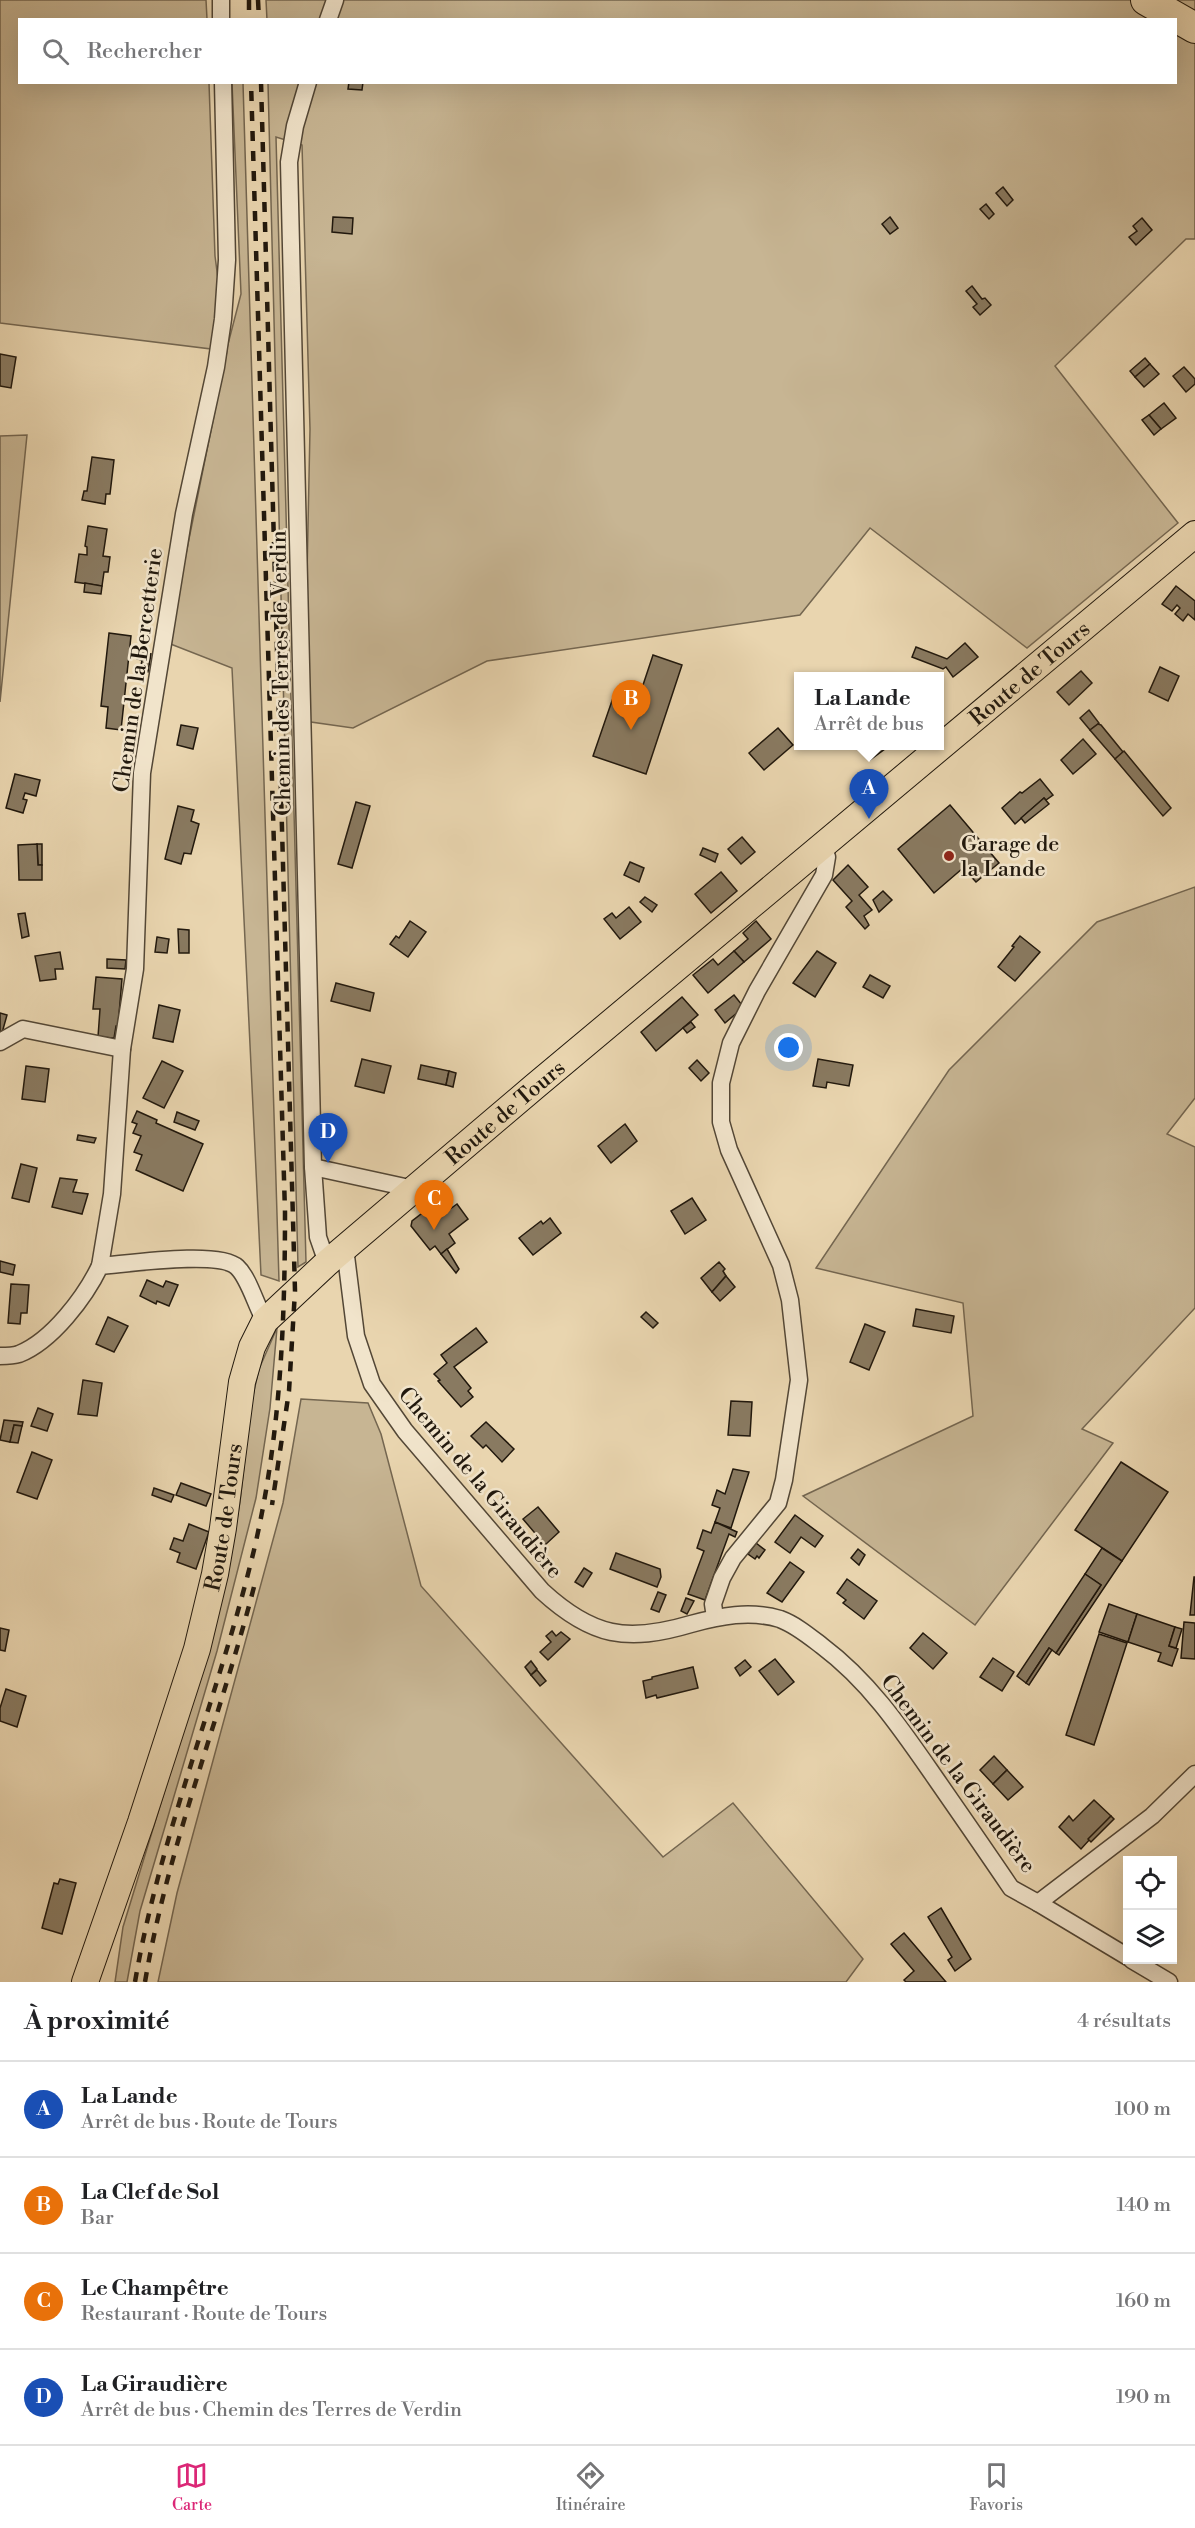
<!DOCTYPE html>
<html lang="fr">
<head>
<meta charset="utf-8">
<style>
	body { margin:0; font-family:"Libre Bodoni",serif; background:#f6f6f6; color:#202124 }
	.controls { position:absolute; right:18px; bottom:18px; display:grid; overflow:hidden; border-radius:0px; box-shadow:0 6px 24px #0002 }
	.controls button { width:54px; height:54px; display:grid; place-items:center; padding:0; border:0; border-bottom:2px solid #e0e0e0; background:#fff; color:#202124; font:30px sans-serif }
	.you { position:absolute; left:789px; top:1048px; width:21px; height:21px; margin:-15px; border:4px solid #fff; border-radius:50%; background:#1a73e8; box-shadow:0 0 0 9px #1a73e833 }
	.badge { display:grid; place-items:center; width:39px; height:39px; border-radius:50%; background:#db2777; color:#fff; font-size:20px; font-weight:700 }
	.pin { position:absolute; translate:-50% -50px; filter:drop-shadow(0 2px 3px #0008) }
	.pin::after { content:''; position:absolute; top:32px; width:21px; height:18px; background:inherit; clip-path:polygon(0 0,100% 0,50% 100%) }
	.popup { position:absolute; left:794px; top:672px; width:150px; height:78px; box-sizing:border-box; display:grid; place-content:center; border-radius:0px; background:#fff; filter:drop-shadow(0 2px 4px #0005); font-size:20px; white-space:nowrap; color:#757577 }
	.popup b { font-size:22px; color:#202124 }
	.popup::after { content:''; position:absolute; left:50%; top:100%; margin-left:-12px; border:12px solid transparent; border-top-color:#fff }
	.list { margin:0; padding:0; list-style:none }
	h2 { display:flex; justify-content:space-between; align-items:center; height:78px; margin:0; padding:0 24px; font-size:26px }
	h2 small { font-size:20px; font-weight:400; color:#757577 }
	.list li { display:grid; grid-template-columns:39px 1fr auto; gap:18px; align-items:center; box-sizing:border-box; height:96px; padding:0 24px; border-top:2px solid #e0e0e0 }
	.list b { display:block; font-size:22px; white-space:nowrap }
	.list p { margin:0; font-size:20px; white-space:nowrap; color:#757577 }
	.list em { font-size:20px; font-style:normal; color:#757577 }
	.icon { flex:none; width:33px; height:33px; fill:none; stroke:currentColor; stroke-width:2; stroke-linecap:round; stroke-linejoin:round }
	.map { position:relative; flex:none; width:1195px; height:1982px; overflow:hidden }
	.search { position:absolute; background:#fff; box-shadow:0 6px 24px #0002; left:18px; right:18px; top:18px; height:66px; display:flex; align-items:center; gap:15px; box-sizing:border-box; padding:0 21px; border-radius:0px; color:#757577; font-size:22px }
	.sheet { height:462px; background:#fff }
	nav { display:flex; justify-content:space-around; align-items:center; box-sizing:border-box; height:84px; border-top:2px solid #e0e0e0; background:#fff; font-size:16px; color:#757577 }
	nav a { display:grid; justify-items:center; gap:3px }
	nav .on { color:#db2777 }
	.map>svg:first-child { display:block }
	.green { fill:#c7b593; stroke:#746650; stroke-width:1.5 }
	.building { fill:#897a61; stroke:#21180d; stroke-width:1.5 }
	.lines { fill:none; stroke-linecap:round; stroke-linejoin:round }
	.minor-casing { stroke:#534736; stroke-width:19 }
	.primary-casing { stroke:#21180d; stroke-width:28 }
	.motorway-casing { stroke:#21180d; stroke-width:32 }
	.minor { stroke:#f1e4cb; stroke-width:16 }
	.primary { stroke:#e9d5af; stroke-width:26 }
	.motorway { stroke:#e9d5af; stroke-width:30 }
	.rail { stroke:#21180d; stroke-width:4.5; stroke-dasharray:10 10; stroke-linecap:butt }
	.poi-dot { fill:#8f2418; stroke:#f1e4cb; stroke-width:2 }
	.labels { text-anchor:middle; stroke-width:5; stroke-linejoin:round; paint-order:stroke }
	.street-label { font-size:22px; fill:#21180d; stroke:#f1e4cb }
	.poi-label { font-size:22px; fill:#21180d; stroke:#f1e4cb; text-anchor:start }
</style>
</head>
<body>
<div class="map">
<svg width="1195" height="1982" viewBox="0 0 1195 1982">
	<rect width="100%" height="100%" fill="#e9d5af"/>
	<filter id="stains"><feTurbulence type="fractalNoise" baseFrequency=".00333" numOctaves="4"/><feColorMatrix values="0 0 0 0 .2 0 0 0 0 .09 0 0 0 0 .02 0 0 0 .5 -.17"/></filter>
	<radialGradient id="worn" r=".72"><stop offset=".6" stop-color="#630" stop-opacity="0"/><stop offset="1" stop-color="#630" stop-opacity=".3"/></radialGradient>
	<g class="green">
		<polygon points="0,0 206,0 207,19 20,20 20,82 209,83 215,256 227,348 241,294 232,83 243,83 279,1281 261,1275 232,668 168,643 227,351 0,323"/>
		<polygon points="266,0 1195,0 1195,239 1186,239 1055,366 1178,523 1027,648 870,528 800,615 487,661 353,728 304,721 310,429 302,145 276,137 306,1262 298,1267 268,83 1176,82 1176,20 267,20"/>
		<polygon points="27,435 0,702 0,436"/>
		<polygon points="1195,887 1195,1098 1167,1134 1195,1147 1195,1308 1082,1429 1113,1443 975,1625 803,1496 973,1416 963,1303 816,1268 949,1070 1097,922"/>
		<polygon points="277,1328 270,1408 256,1498 217,1651 140,1911 127,1982 115,1982 123,1927 182,1734 228,1570 240,1502 251,1404 259,1369"/>
		<polygon points="301,1399 368,1403 381,1434 421,1586 663,1857 733,1803 863,1959 846,1982 158,1982 177,1893 283,1503"/>
	</g>
	<g class="building">
		<polygon points="349,82 363,82 362,90 348,89"/>
		<polygon points="1003,187 1013,200 1007,206 996,193"/>
		<polygon points="986,204 994,214 989,219 980,209"/>
		<polygon points="333,217 353,218 352,234 332,232"/>
		<polygon points="890,217 898,228 890,234 882,224"/>
		<polygon points="1142,218 1152,230 1136,245 1129,237 1137,231 1133,226"/>
		<polygon points="972,286 982,299 985,298 991,305 980,315 973,307 977,304 966,291"/>
		<polygon points="0,354 16,357 11,388 0,386"/>
		<polygon points="1145,358 1150,364 1135,377 1130,371"/>
		<polygon points="1150,364 1159,374 1144,387 1135,377"/>
		<polygon points="1184,367 1195,379 1195,384 1186,392 1173,376"/>
		<polygon points="1164,403 1176,418 1161,429 1149,415"/>
		<polygon points="1149,415 1161,429 1154,435 1142,420"/>
		<polygon points="92,457 114,460 110,494 106,494 105,504 82,500 84,491 87,491"/>
		<polygon points="88,526 107,529 103,556 110,557 108,572 104,572 102,586 75,582 79,554 87,555 87,547 85,546"/>
		<polygon points="85,583 102,586 101,594 84,592"/>
		<polygon points="1176,586 1195,601 1195,620 1188,614 1183,621 1175,614 1180,608 1177,605 1172,611 1162,604"/>
		<polygon points="109,633 131,636 121,730 106,728 108,707 101,706"/>
		<polygon points="965,643 978,657 953,677 946,667 943,669 912,657 916,647 947,659"/>
		<polygon points="137,652 151,654 148,672 140,671 142,660 137,659"/>
		<polygon points="653,655 682,665 646,774 593,756 614,695 637,703"/>
		<polygon points="1160,667 1179,676 1168,701 1149,692"/>
		<polygon points="1081,671 1092,683 1069,705 1057,692"/>
		<polygon points="1089,710 1099,723 1090,730 1080,718"/>
		<polygon points="1098,724 1101,725 1123,752 1115,759 1090,730"/>
		<polygon points="181,725 198,728 193,749 177,745"/>
		<polygon points="778,728 793,745 764,770 749,753"/>
		<polygon points="1083,739 1096,754 1073,774 1061,760"/>
		<polygon points="858,746 889,746 870,760"/>
		<polygon points="1124,751 1171,808 1163,816 1115,759"/>
		<polygon points="15,774 40,780 36,796 25,793 23,799 27,800 23,813 6,808"/>
		<polygon points="1040,779 1053,795 1046,800 1044,798 1015,824 1002,808 1020,792 1022,793"/>
		<polygon points="1044,798 1049,804 1025,823 1021,818"/>
		<polygon points="356,802 370,806 352,868 338,864"/>
		<polygon points="950,805 999,863 976,882 963,868 934,893 898,849"/>
		<polygon points="178,806 194,810 191,821 199,824 191,854 184,853 181,864 165,859"/>
		<polygon points="742,837 755,852 741,864 728,849"/>
		<polygon points="37,844 42,844 42,865 38,865"/>
		<polygon points="37,844 38,865 42,865 42,880 19,880 18,845"/>
		<polygon points="703,848 718,854 715,862 700,855"/>
		<polygon points="630,862 644,868 639,882 624,875"/>
		<polygon points="848,865 868,887 859,895 872,910 864,916 869,925 865,929 846,907 852,901 833,880"/>
		<polygon points="721,872 737,891 711,913 695,894"/>
		<polygon points="883,891 892,900 879,912 873,900"/>
		<polygon points="645,897 657,905 652,912 640,902"/>
		<polygon points="629,907 641,922 620,939 604,919 612,913 616,918"/>
		<polygon points="25,913 29,936 22,938 18,914"/>
		<polygon points="410,921 426,932 408,957 390,944 396,936 399,938"/>
		<polygon points="756,921 771,939 744,962 734,951 748,939 743,933"/>
		<polygon points="178,929 189,930 189,953 179,953"/>
		<polygon points="1020,936 1040,952 1015,981 998,967 1014,947 1012,946"/>
		<polygon points="157,937 169,939 167,953 155,952"/>
		<polygon points="734,951 744,962 708,993 693,975 713,959 718,965"/>
		<polygon points="817,951 836,963 815,997 793,983"/>
		<polygon points="60,952 63,969 55,969 56,979 40,981 35,956"/>
		<polygon points="107,959 126,960 125,969 107,968"/>
		<polygon points="870,975 890,986 883,998 863,987"/>
		<polygon points="96,977 122,979 118,1026 116,1026 114,1038 98,1037 100,1009 93,1009"/>
		<polygon points="336,983 374,993 370,1011 331,1001"/>
		<polygon points="734,995 742,1005 738,1012 725,1023 715,1010"/>
		<polygon points="682,997 698,1015 656,1051 641,1032"/>
		<polygon points="159,1005 180,1010 173,1042 153,1038"/>
		<polygon points="0,1013 7,1015 2,1033 0,1032"/>
		<polygon points="691,1022 695,1027 687,1033 683,1028"/>
		<polygon points="362,1059 391,1066 384,1093 355,1086"/>
		<polygon points="818,1059 853,1065 849,1086 827,1082 826,1088 813,1086"/>
		<polygon points="697,1060 709,1073 701,1081 689,1068"/>
		<polygon points="162,1061 183,1071 164,1108 143,1098"/>
		<polygon points="421,1065 449,1071 446,1085 418,1079"/>
		<polygon points="26,1066 49,1069 45,1102 22,1099"/>
		<polygon points="449,1071 456,1073 453,1087 446,1085"/>
		<polygon points="137,1111 157,1120 156,1123 203,1144 183,1191 136,1170 142,1155 134,1152 141,1136 133,1133 137,1124 132,1122"/>
		<polygon points="177,1112 199,1121 195,1130 174,1122"/>
		<polygon points="625,1124 637,1141 611,1163 598,1146"/>
		<polygon points="78,1135 96,1138 94,1143 77,1140"/>
		<polygon points="21,1164 37,1168 29,1202 12,1198"/>
		<polygon points="60,1178 77,1180 73,1192 88,1194 82,1214 52,1207"/>
		<polygon points="692,1198 706,1220 685,1234 671,1211"/>
		<polygon points="457,1204 468,1219 449,1234 455,1243 441,1254 435,1246 430,1250 411,1226 412,1221 425,1211 431,1210 433,1214 442,1207 446,1212"/>
		<polygon points="550,1218 561,1233 533,1255 519,1238 541,1221 543,1224"/>
		<polygon points="447,1249 459,1269 456,1273 441,1254"/>
		<polygon points="0,1261 15,1265 13,1275 0,1272"/>
		<polygon points="719,1262 725,1269 723,1271 726,1276 712,1292 701,1278"/>
		<polygon points="726,1276 735,1287 720,1301 712,1292"/>
		<polygon points="147,1280 163,1287 166,1281 178,1285 169,1306 157,1301 156,1304 140,1296"/>
		<polygon points="11,1284 29,1285 27,1313 21,1313 20,1324 8,1323"/>
		<polygon points="916,1309 954,1316 951,1333 913,1326"/>
		<polygon points="646,1312 658,1323 653,1328 641,1317"/>
		<polygon points="108,1317 128,1326 114,1352 96,1344"/>
		<polygon points="865,1324 885,1332 869,1370 850,1362"/>
		<polygon points="476,1328 487,1342 454,1367 471,1388 468,1391 473,1397 461,1407 438,1381 440,1380 434,1374 447,1363 441,1355"/>
		<polygon points="83,1380 102,1383 97,1416 78,1414"/>
		<polygon points="731,1401 752,1402 750,1436 728,1435"/>
		<polygon points="38,1408 53,1414 47,1431 31,1426"/>
		<polygon points="4,1420 23,1422 22,1426 14,1425 10,1442 0,1440"/>
		<polygon points="486,1422 514,1449 502,1462 486,1445 483,1448 471,1436"/>
		<polygon points="14,1425 22,1426 18,1443 10,1442"/>
		<polygon points="32,1452 52,1460 37,1499 17,1492"/>
		<polygon points="1121,1462 1168,1492 1122,1561 1075,1530"/>
		<polygon points="733,1469 749,1472 731,1528 715,1522 720,1508 712,1505 717,1490 725,1494"/>
		<polygon points="181,1483 211,1494 206,1506 176,1495"/>
		<polygon points="154,1488 174,1495 171,1502 152,1495"/>
		<polygon points="538,1507 559,1532 545,1545 523,1519"/>
		<polygon points="795,1515 823,1536 815,1547 801,1537 790,1553 775,1542"/>
		<polygon points="715,1522 737,1532 735,1537 729,1534 705,1600 688,1594 704,1551 697,1548 703,1530 711,1533"/>
		<polygon points="189,1524 209,1532 196,1569 177,1562 180,1553 170,1549 174,1538 183,1541"/>
		<polygon points="756,1543 765,1550 759,1558 757,1556 755,1559 748,1554"/>
		<polygon points="1102,1548 1122,1561 1059,1655 1056,1653 1101,1585 1085,1574"/>
		<polygon points="858,1549 865,1555 859,1565 851,1558"/>
		<polygon points="616,1553 660,1569 661,1577 657,1587 610,1569"/>
		<polygon points="790,1562 804,1572 782,1602 767,1593"/>
		<polygon points="584,1568 592,1573 583,1587 575,1582"/>
		<polygon points="1085,1574 1101,1585 1056,1653 1049,1648 1026,1683 1017,1676"/>
		<polygon points="1194,1577 1195,1577 1195,1615 1190,1615"/>
		<polygon points="847,1579 877,1601 864,1619 843,1603 846,1600 837,1593"/>
		<polygon points="658,1592 666,1595 659,1612 651,1609"/>
		<polygon points="686,1598 694,1601 687,1614 681,1611"/>
		<polygon points="1109,1604 1137,1614 1128,1642 1099,1632"/>
		<polygon points="1137,1614 1175,1627 1169,1646 1178,1649 1172,1666 1158,1661 1161,1653 1128,1642"/>
		<polygon points="1184,1622 1195,1623 1195,1659 1181,1658"/>
		<polygon points="1175,1627 1182,1629 1176,1648 1169,1646"/>
		<polygon points="0,1628 9,1630 5,1651 0,1650"/>
		<polygon points="552,1631 556,1636 561,1632 570,1639 548,1660 540,1652 551,1642 546,1636"/>
		<polygon points="923,1633 947,1653 933,1669 910,1648"/>
		<polygon points="1099,1634 1127,1643 1094,1745 1066,1735"/>
		<polygon points="1049,1648 1052,1650 1029,1685 1026,1683"/>
		<polygon points="993,1658 1014,1672 1002,1691 980,1677"/>
		<polygon points="775,1659 794,1682 778,1695 759,1671"/>
		<polygon points="745,1660 751,1667 740,1676 735,1668"/>
		<polygon points="531,1661 537,1669 531,1675 525,1667"/>
		<polygon points="693,1667 698,1688 657,1698 656,1695 646,1698 643,1681 652,1679 652,1677"/>
		<polygon points="537,1670 546,1681 540,1686 531,1675"/>
		<polygon points="6,1689 26,1696 17,1727 0,1721 0,1708"/>
		<polygon points="994,1756 1007,1770 993,1784 980,1770"/>
		<polygon points="1007,1770 1023,1787 1008,1800 993,1784"/>
		<polygon points="1094,1800 1111,1816 1081,1849 1059,1827 1069,1816 1073,1821"/>
		<polygon points="1111,1816 1114,1819 1091,1842 1088,1839"/>
		<polygon points="60,1879 76,1883 62,1934 42,1928 54,1883 58,1884"/>
		<polygon points="941,1908 971,1959 955,1971 948,1960 952,1957 928,1917"/>
		<polygon points="904,1933 946,1982 906,1982 904,1980 914,1971 891,1944"/>
	</g>
	<g class="lines">
		<g class="minor-casing">
			<g id="minor">
				<polyline points="221,0 221,20"/>
				<polyline points="328,20 335,0"/>
				<polyline points="308,82 295,126 289,162 313,1167 318,1237 327,1263"/>
				<polyline points="0,1042 23,1029 122,1049"/>
				<polyline points="313,1167 414,1189"/>
				<path d="M 345,1248 L 356,1336 L 372,1384 L 405,1431 L 542,1591 C 592,1637 627,1643 691,1624 C 720,1616 750,1610 780,1619 C 796,1625 809,1636 822,1646 C 870,1682 902,1730 936,1779 C 961,1815 986,1851 1011,1888 L 1038,1903 L 1152,1816 L 1195,1774"/>
				<polyline points="100,1266 112,1194 122,1049 135,969 142,773 184,514 216,367 223,319 227,260 223,82"/>
				<path d="M 0,1356 C 6,1356 13,1356 19,1354 C 52,1341 85,1297 100,1266 C 127,1264 219,1250 237,1267 C 249,1278 256,1306 265,1321"/>
				<polyline points="715,1617 713,1604 722,1578 733,1558 778,1503 784,1480 799,1380 790,1300 781,1265 729,1150 721,1122 721,1083 731,1043 757,991 824,875 827,857 823,845"/>
				<polyline points="1038,1903 1128,1957"/>
				<polyline points="1132,1960 1169,1982"/>
			</g>
		</g>
		<g class="primary-casing">
			<g id="primary">
				<path id="s1" d="M 85,1982 L 141,1822 L 197,1649 L 215,1574 L 223,1528 L 242,1382 L 252,1347 L 265,1321 L 327,1263 L 534,1087 L 1195,534"/>
			</g>
		</g>
		<g class="motorway-casing">
			<polyline id="motorway" points="1146,0 1195,28"/>
		</g>
		<use href="#minor" class="minor"/>
		<use href="#primary" class="primary"/>
		<use href="#motorway" class="motorway"/>
		<g class="rail">
			<polyline points="249,0 249,20"/>
			<polyline points="258,0 259,20"/>
			<polyline points="261,82 295,1291 289,1391 272,1505"/>
			<path d="M 135,1982 C 160,1835 219,1695 254,1550 C 280,1439 285,1326 285,1212 L 251,82"/>
			<path d="M 145,1982 C 168,1845 222,1714 256,1579"/>
		</g>
	</g>
	<circle class="poi-dot" cx="949" cy="856" r="6"/>
	<g class="labels">
		<g class="street-label">
			<text transform="translate(137 670) rotate(-82)" y="8">Chemin de la Bercetterie</text>
			<text dy="8" stroke="none"><textPath href="#s1" startOffset="1690">Route de Tours</textPath></text>
			<text transform="translate(280 673) rotate(-91)" y="8">Chemin des Terres de Verdin</text>
			<text dy="8" stroke="none"><textPath href="#s1" startOffset="1006">Route de Tours</textPath></text>
			<text transform="translate(481 1482) rotate(50)" y="8">Chemin de la Giraudière</text>
			<text dy="8" stroke="none"><textPath href="#s1" startOffset="486">Route de Tours</textPath></text>
			<text transform="translate(959 1773) rotate(53)" y="8">Chemin de la Giraudière</text>
		</g>
		<g class="poi-label">
			<text x="961" y="851">Garage de<tspan x="961" dy="25">la Lande</tspan></text>
		</g>
	</g>
	<rect width="100%" height="100%" filter="url(#stains)"/>
	<rect width="100%" height="100%" fill="url(#worn)"/>
</svg>
<div class="controls">
<button><svg class="icon" aria-label="locate" viewBox="0 0 24 24"><circle cx="12" cy="12" r="6"/><path d="M12 2v4M12 18v4M2 12h4M18 12h4"/></svg></button>
<button><svg class="icon" aria-label="layers" viewBox="0 0 24 24"><path d="M12 4l9 5-9 5-9-5zM3 14l9 5 9-5"/></svg></button>
</div>
<div class="you"></div>
<div class="pin badge" style="left:869px;top:819px;background:#1a4fb4">A</div>
<div class="popup"><b>La Lande</b>Arrêt de bus</div>
<div class="pin badge" style="left:631px;top:730px;background:#e8710a">B</div>
<div class="pin badge" style="left:434px;top:1230px;background:#e8710a">C</div>
<div class="pin badge" style="left:328px;top:1163px;background:#1a4fb4">D</div>
<div class="search"><svg class="icon" aria-label="search" viewBox="0 0 24 24"><circle cx="10" cy="10" r="6"/><path d="M15 15l6 6"/></svg>Rechercher</div>
</div>
<section class="sheet">
<h2>À proximité<small>4 résultats</small></h2>
<ul class="list">
<li><span class="badge" style="background:#1a4fb4">A</span><div><b>La Lande</b><p>Arrêt de bus · Route de Tours</p></div><em>100 m</em></li>
<li><span class="badge" style="background:#e8710a">B</span><div><b>La Clef de Sol</b><p>Bar</p></div><em>140 m</em></li>
<li><span class="badge" style="background:#e8710a">C</span><div><b>Le Champêtre</b><p>Restaurant · Route de Tours</p></div><em>160 m</em></li>
<li><span class="badge" style="background:#1a4fb4">D</span><div><b>La Giraudière</b><p>Arrêt de bus · Chemin des Terres de Verdin</p></div><em>190 m</em></li>
</ul>
</section>
<nav>
<a class="on"><svg class="icon" aria-label="map" viewBox="0 0 24 24"><path d="M3 6l6-2 6 2 6-2v14l-6 2-6-2-6 2zM9 4v14M15 6v14"/></svg>Carte</a>
<a><svg class="icon" aria-label="directions" viewBox="0 0 24 24"><path d="M12 3l9 9-9 9-9-9zM9 14v-3h6M13 9l2 2-2 2"/></svg>Itinéraire</a>
<a><svg class="icon" aria-label="saved" viewBox="0 0 24 24"><path d="M7 4h10v16l-5-4-5 4z"/></svg>Favoris</a>
</nav>
</body>
</html>
